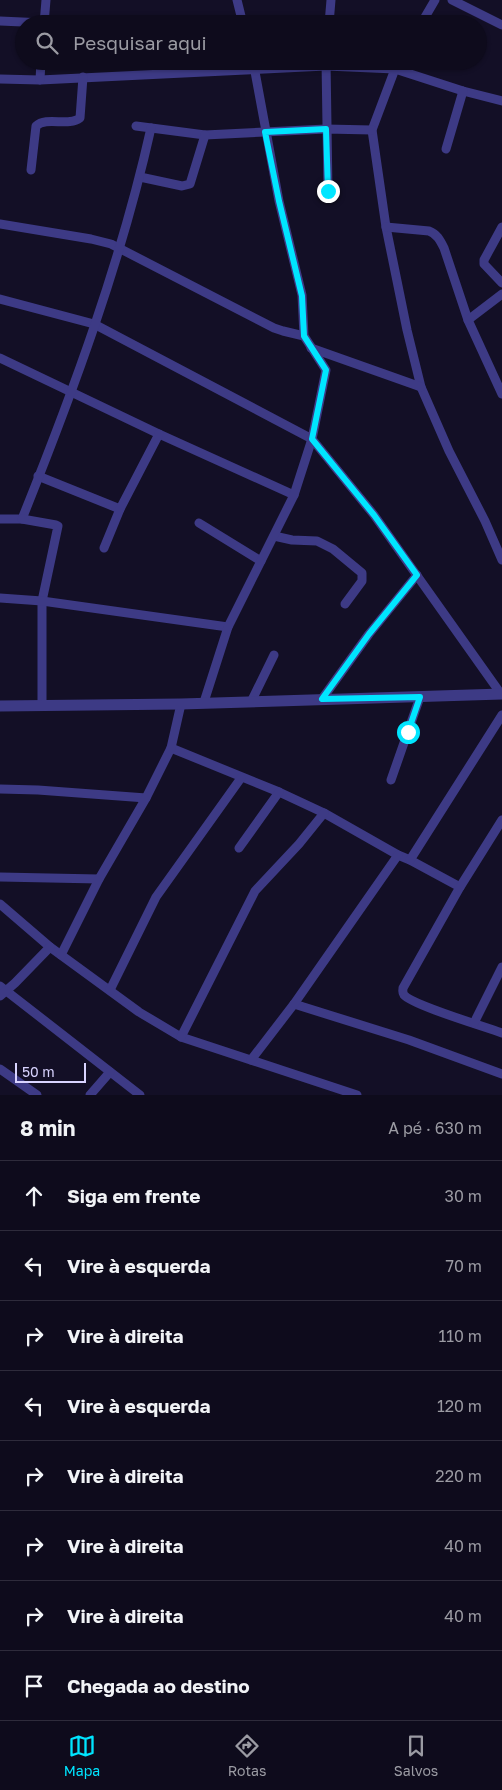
<!DOCTYPE html>
<html lang="pt">
<head>
<meta charset="utf-8">
<style>
	body { margin:0; font-family:"Golos Text",sans-serif; background:#171425; color:#f1f3f6 }
	.scale { position:absolute; left:15px; bottom:12px; width:71px; box-sizing:border-box; padding-left:5px; border:2px solid #d9d4ff; border-top:0; font-size:14px; line-height:18px; white-space:nowrap; color:#d9d4ff; -webkit-text-stroke:4px #130f26; paint-order:stroke }
	.stop { position:absolute; width:15px; height:15px; margin:-11px; border:4px solid #00e5ff; border-radius:50%; background:#fff }
	.stop.end { background:#00e5ff; border-color:#fff; box-shadow:0 1px 5px #0008 }
	.list { margin:0; padding:0; list-style:none }
	h2 { display:flex; justify-content:space-between; align-items:center; height:65px; margin:0; padding:0 20px; font-size:21px }
	h2 small { font-size:16px; font-weight:400; color:#9b9ba3 }
	.list li { display:grid; grid-template-columns:32px 1fr auto; gap:15px; align-items:center; box-sizing:border-box; height:70px; padding:0 20px; border-top:1px solid #2e2b3b }
	.list b { display:block; font-size:19px; white-space:nowrap }
	.list em { font-size:16px; font-style:normal; color:#9b9ba3 }
	.icon { flex:none; width:28px; height:28px; fill:none; stroke:currentColor; stroke-width:2; stroke-linecap:round; stroke-linejoin:round }
	.map { position:relative; flex:none; width:502px; height:1095px; overflow:hidden }
	.search { position:absolute; background:#0e0b1c; box-shadow:0 1px 4px #0004; left:15px; right:15px; top:15px; height:55px; display:flex; align-items:center; gap:12px; box-sizing:border-box; padding:0 18px; border-radius:28px; color:#9b9ba3; font-size:19px }
	.sheet { height:625px; background:#0e0b1c }
	nav { display:flex; justify-content:space-around; align-items:center; box-sizing:border-box; height:70px; border-top:1px solid #2e2b3b; background:#0e0b1c; font-size:14px; color:#9b9ba3 }
	nav a { display:grid; justify-items:center; gap:2px }
	nav .on { color:#00e5ff }
	.map>svg:first-child { display:block }
	.lines { fill:none; stroke-linecap:round; stroke-linejoin:round }
	.minor { stroke:#3d3a85; stroke-width:9 }
	.tertiary { stroke:#3d3a85; stroke-width:11 }
	.route { stroke:#00e5ff; stroke-width:6 }
</style>
</head>
<body>
<div class="map">
<svg width="502" height="1095" viewBox="0 0 502 1095">
	<rect width="100%" height="100%" fill="#130f26"/>
	<g class="lines">
		<g class="minor">
			<polyline points="237,0 243,24"/>
			<polyline points="452,0 502,25"/>
			<path d="M 0,21 C 53,24 105,25 158,21"/>
			<polyline points="44,24 46,0"/>
			<polyline points="329,24 331,0"/>
			<polyline points="421,24 435,0"/>
			<polyline points="326,61 328,191"/>
			<polyline points="399,61 395,69 372,130 386,227 407,330 421,387 449,451 485,521 502,560"/>
			<polyline points="0,79 40,80 326,66 395,69 463,91 502,101"/>
			<polyline points="40,80 41,61"/>
			<polyline points="136,126 205,135 326,129 372,130"/>
			<polyline points="446,149 463,91"/>
			<path d="M 31,170 L 36,126 C 47,116 68,127 80,118 L 83,77"/>
			<polyline points="140,177 182,186 190,184 205,135"/>
			<polyline points="0,224 91,239 111,244 274,328 283,331 304,336"/>
			<path d="M 386,227 L 429,231 C 437,234 440,240 444,248 L 468,320 L 502,394"/>
			<polyline points="502,227 484,260 484,264 502,283"/>
			<polyline points="0,299 94,324 312,439 374,515 501,694"/>
			<polyline points="468,320 502,294"/>
			<polyline points="311,348 421,387"/>
			<polyline points="0,358 159,434 294,495"/>
			<polyline points="38,476 120,509"/>
			<path d="M 0,519 L 22,519 C 73,392 121,262 151,128"/>
			<polyline points="22,519 56,525 58,526 42,601 42,704"/>
			<polyline points="199,523 261,561"/>
			<polyline points="274,536 292,540 317,541 333,549 362,573 362,581 345,604"/>
			<polyline points="104,548 120,509 159,434"/>
			<polyline points="0,598 42,601 228,627"/>
			<polyline points="322,699 369,634 417,575"/>
			<polyline points="204,702 228,627 294,495 312,439 326,370 304,336 302,295 279,201 253,61"/>
			<polyline points="251,702 274,655"/>
			<polyline points="171,748 279,792 324,813 398,855 410,860 460,887"/>
			<polyline points="391,780 420,697"/>
			<polyline points="0,789 38,790 146,798"/>
			<path d="M 502,820 L 460,887 L 403,988 C 403,991 402,992 404,995 C 412,1005 486,1027 502,1033"/>
			<polyline points="239,848 279,792"/>
			<polyline points="410,860 502,715"/>
			<polyline points="0,877 99,879"/>
			<polyline points="0,904 50,947 139,1012 181,1037 357,1095"/>
			<polyline points="61,955 99,879 146,798 171,748 181,704"/>
			<polyline points="0,986 140,1095"/>
			<polyline points="110,990 156,897 241,778"/>
			<polyline points="0,996 15,983 50,947"/>
			<polyline points="294,1004 409,1040 502,1074"/>
			<polyline points="474,1023 502,967"/>
			<polyline points="181,1037 255,891 299,844 324,813"/>
			<polyline points="251,1060 294,1004 398,855"/>
			<polyline points="0,1069 37,1095"/>
			<polyline points="90,1095 110,1072"/>
		</g>
		<polyline class="tertiary" points="0,706 181,704 502,694"/>
	</g>
	<g class="lines">
		<polyline class="route" points="328,191 326,129 265,132 279,201 302,296 304,336 326,370 312,439 374,515 417,575 369,634 322,699 420,697 408,732"/>
	</g>
</svg>
<div class="scale">50 m</div>
<div class="stop" style="left:408px;top:732px"></div>
<div class="stop end" style="left:328px;top:191px"></div>
<div class="search"><svg class="icon" aria-label="search" viewBox="0 0 24 24"><circle cx="10" cy="10" r="6"/><path d="M15 15l6 6"/></svg>Pesquisar aqui</div>
</div>
<section class="sheet">
<h2>8 min<small>A pé · 630 m</small></h2>
<ul class="list">
<li><svg class="icon" aria-label="ahead" viewBox="0 0 24 24"><path d="M12 20V5M6 11l6-6 6 6"/></svg><div><b>Siga em frente</b></div><em>30 m</em></li>
<li><svg class="icon" aria-label="left" viewBox="0 0 24 24"><path d="M17 20v-9H6M10 6l-5 5 5 5"/></svg><div><b>Vire à esquerda</b></div><em>70 m</em></li>
<li><svg class="icon" aria-label="right" viewBox="0 0 24 24"><path d="M7 20v-9h11M14 6l5 5-5 5"/></svg><div><b>Vire à direita</b></div><em>110 m</em></li>
<li><svg class="icon" aria-label="left" viewBox="0 0 24 24"><path d="M17 20v-9H6M10 6l-5 5 5 5"/></svg><div><b>Vire à esquerda</b></div><em>120 m</em></li>
<li><svg class="icon" aria-label="right" viewBox="0 0 24 24"><path d="M7 20v-9h11M14 6l5 5-5 5"/></svg><div><b>Vire à direita</b></div><em>220 m</em></li>
<li><svg class="icon" aria-label="right" viewBox="0 0 24 24"><path d="M7 20v-9h11M14 6l5 5-5 5"/></svg><div><b>Vire à direita</b></div><em>40 m</em></li>
<li><svg class="icon" aria-label="right" viewBox="0 0 24 24"><path d="M7 20v-9h11M14 6l5 5-5 5"/></svg><div><b>Vire à direita</b></div><em>40 m</em></li>
<li><svg class="icon" aria-label="arrive" viewBox="0 0 24 24"><path d="M6 21V4h12l-3 4 3 4H6"/></svg><div><b>Chegada ao destino</b></div></li>
</ul>
</section>
<nav>
<a class="on"><svg class="icon" aria-label="map" viewBox="0 0 24 24"><path d="M3 6l6-2 6 2 6-2v14l-6 2-6-2-6 2zM9 4v14M15 6v14"/></svg>Mapa</a>
<a><svg class="icon" aria-label="directions" viewBox="0 0 24 24"><path d="M12 3l9 9-9 9-9-9zM9 14v-3h6M13 9l2 2-2 2"/></svg>Rotas</a>
<a><svg class="icon" aria-label="saved" viewBox="0 0 24 24"><path d="M7 4h10v16l-5-4-5 4z"/></svg>Salvos</a>
</nav>
</body>
</html>
